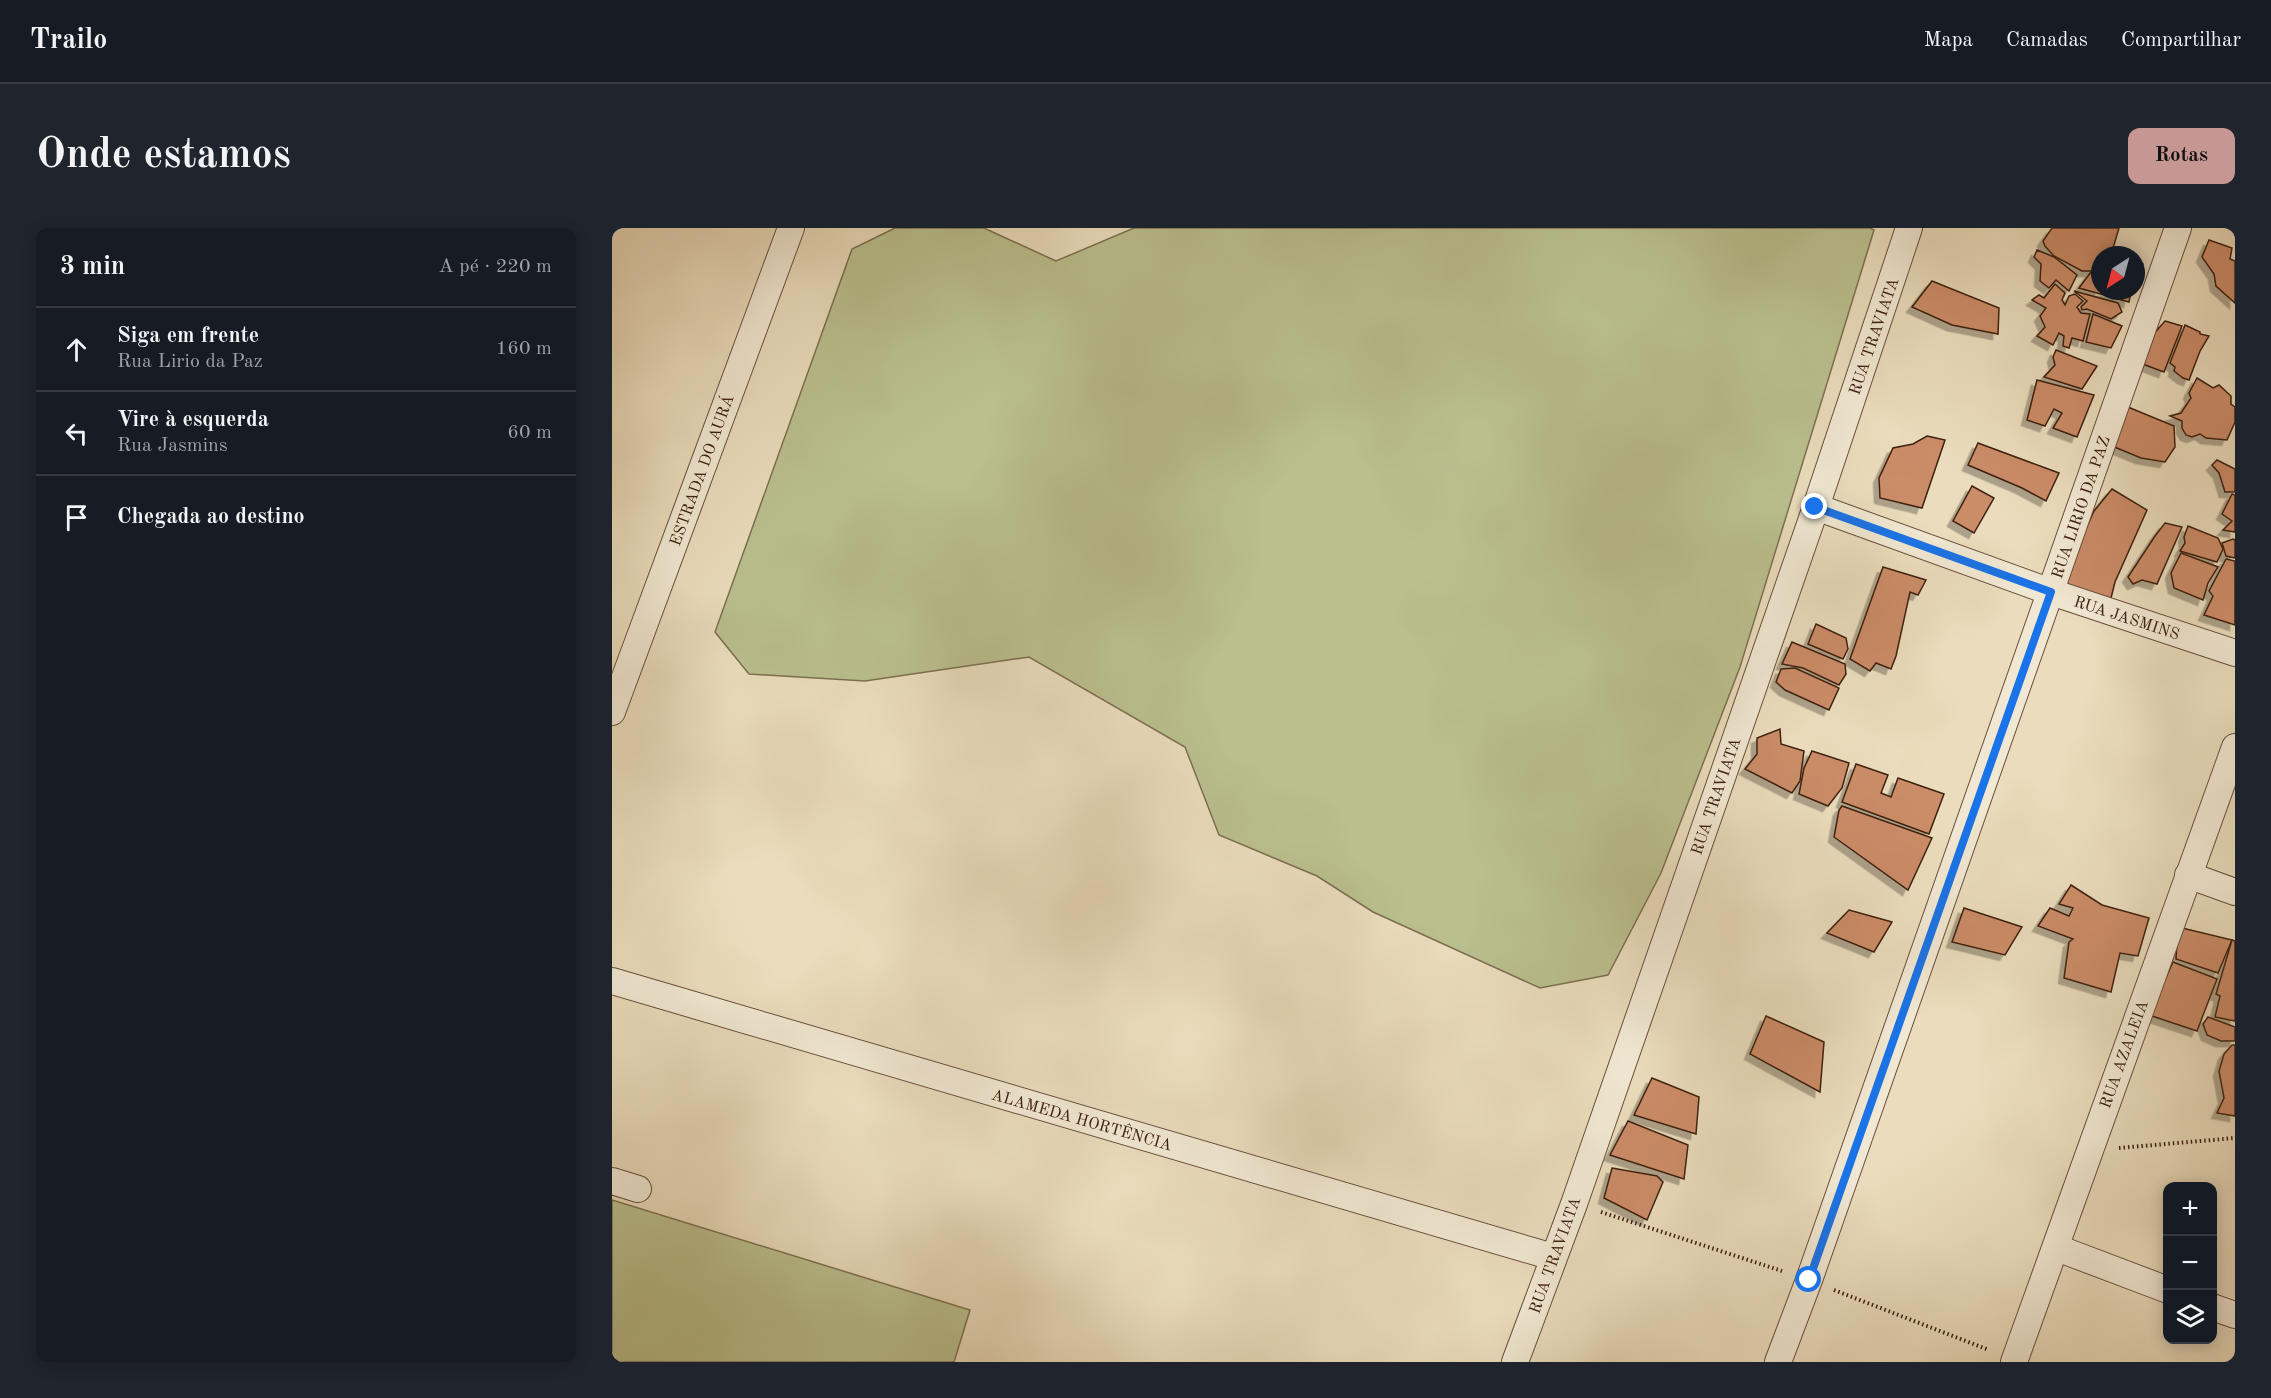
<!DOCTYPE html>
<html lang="pt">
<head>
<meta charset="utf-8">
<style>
	body { margin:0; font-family:"Old Standard TT",serif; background:#20242c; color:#f1f3f6 }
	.controls { position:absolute; right:18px; bottom:18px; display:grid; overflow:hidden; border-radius:12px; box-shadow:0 3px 15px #0003 }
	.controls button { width:54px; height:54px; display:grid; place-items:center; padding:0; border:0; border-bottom:2px solid #363941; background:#171b24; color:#f1f3f6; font:30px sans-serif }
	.compass { position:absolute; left:1479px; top:18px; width:54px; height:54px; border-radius:50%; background:#171b24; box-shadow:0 3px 15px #0003; rotate:216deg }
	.stop { position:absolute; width:18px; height:18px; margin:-14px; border:4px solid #1a73e8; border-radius:50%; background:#fff }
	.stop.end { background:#1a73e8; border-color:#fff; box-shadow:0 2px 6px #0008 }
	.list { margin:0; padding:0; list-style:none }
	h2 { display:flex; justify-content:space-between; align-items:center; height:78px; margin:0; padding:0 24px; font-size:26px }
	h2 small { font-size:20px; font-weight:400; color:#9ea1a6 }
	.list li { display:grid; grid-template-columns:39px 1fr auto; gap:18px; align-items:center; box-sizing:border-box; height:84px; padding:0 24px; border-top:2px solid #363941 }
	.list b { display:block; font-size:22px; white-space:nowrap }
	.list p { margin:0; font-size:20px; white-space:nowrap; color:#9ea1a6 }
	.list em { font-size:20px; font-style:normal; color:#9ea1a6 }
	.icon { flex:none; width:33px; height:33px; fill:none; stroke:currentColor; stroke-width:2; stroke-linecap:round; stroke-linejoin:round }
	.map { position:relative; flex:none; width:1623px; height:1134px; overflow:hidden; border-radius:12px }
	header { display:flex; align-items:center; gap:36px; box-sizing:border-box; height:84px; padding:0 30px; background:#171b24; border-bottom:2px solid #363941 }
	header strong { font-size:28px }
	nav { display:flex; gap:33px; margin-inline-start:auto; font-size:21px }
	.intro { display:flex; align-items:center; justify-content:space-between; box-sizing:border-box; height:144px; padding:0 36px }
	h1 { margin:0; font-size:42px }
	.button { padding:15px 27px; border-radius:12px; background:#c59692; color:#111; font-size:21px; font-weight:700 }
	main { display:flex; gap:36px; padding:0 36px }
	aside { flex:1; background:#171b24; border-radius:12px; box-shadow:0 3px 15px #0003 }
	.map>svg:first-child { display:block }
	.green { fill:#babf8e; stroke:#7c7050; stroke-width:1.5 }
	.building { fill:#cb8c67; stroke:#3e2011; stroke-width:1.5; filter:url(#shadow) }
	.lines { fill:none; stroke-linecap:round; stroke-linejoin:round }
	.street-casing { stroke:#694f3c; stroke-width:28 }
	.path { stroke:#3e2011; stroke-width:4; stroke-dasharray:1.5 3; stroke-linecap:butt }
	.street { stroke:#f1e8d3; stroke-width:26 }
	.route { stroke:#1a73e8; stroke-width:8 }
	.labels { text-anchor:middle; stroke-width:6; stroke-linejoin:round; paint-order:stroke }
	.street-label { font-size:16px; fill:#3e2011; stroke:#f1e8d3 }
</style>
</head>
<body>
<header>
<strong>Trailo</strong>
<nav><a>Mapa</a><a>Camadas</a><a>Compartilhar</a></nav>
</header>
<div class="intro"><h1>Onde estamos</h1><a class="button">Rotas</a></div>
<main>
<aside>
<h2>3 min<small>A pé · 220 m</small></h2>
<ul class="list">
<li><svg class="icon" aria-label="ahead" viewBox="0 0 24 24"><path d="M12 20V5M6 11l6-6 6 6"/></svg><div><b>Siga em frente</b><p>Rua Lirio da Paz</p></div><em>160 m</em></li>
<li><svg class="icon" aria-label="left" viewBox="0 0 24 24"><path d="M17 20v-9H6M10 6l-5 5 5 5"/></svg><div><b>Vire à esquerda</b><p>Rua Jasmins</p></div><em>60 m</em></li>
<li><svg class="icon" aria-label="arrive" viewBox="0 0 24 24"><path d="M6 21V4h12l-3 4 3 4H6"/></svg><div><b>Chegada ao destino</b></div></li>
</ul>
</aside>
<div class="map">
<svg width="1623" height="1134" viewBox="0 0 1623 1134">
	<defs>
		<filter id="shadow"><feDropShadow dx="-5.5" dy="5.5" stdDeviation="0" flood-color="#0004"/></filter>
	</defs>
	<rect width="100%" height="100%" fill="#eadcbc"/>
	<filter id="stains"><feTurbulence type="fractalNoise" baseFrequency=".00333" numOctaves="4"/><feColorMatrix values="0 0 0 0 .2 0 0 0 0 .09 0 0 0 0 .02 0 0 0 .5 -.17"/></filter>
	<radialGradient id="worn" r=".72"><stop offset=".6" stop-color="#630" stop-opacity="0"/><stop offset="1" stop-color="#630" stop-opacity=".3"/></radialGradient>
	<g class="green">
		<polygon points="283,0 372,0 444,33 522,0 1258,0 1262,2 1128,439 1049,645 996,747 928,760 761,684 705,648 607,607 573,519 417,429 253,453 137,446 103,404 240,21"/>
		<polygon points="0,972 358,1082 342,1134 0,1134"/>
	</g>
	<g class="building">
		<polygon points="1440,0 1507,0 1499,27 1488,27 1487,47 1479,43 1470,43 1442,28 1433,18 1431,13"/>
		<polygon points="1597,12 1620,20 1618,31 1623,33 1623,75 1604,58 1602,46 1590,29"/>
		<polygon points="1425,22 1442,29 1465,47 1457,63 1444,52 1437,60 1428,53 1429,36 1422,29"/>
		<polygon points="1524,34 1531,36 1524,53"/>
		<polygon points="1479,44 1488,53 1488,63 1519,63 1517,74 1467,60"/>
		<polygon points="1320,53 1387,80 1386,106 1340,97 1300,79"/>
		<polygon points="1443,56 1453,65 1450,72 1453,77 1457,68 1463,66 1471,73 1465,79 1469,85 1478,86 1471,113 1460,110 1457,120 1451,118 1452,108 1447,105 1441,117 1425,108 1433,99 1428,88 1434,80 1420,72 1427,67 1432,70"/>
		<polygon points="1462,63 1506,75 1510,84 1499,91 1475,81 1470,82 1469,79 1475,73"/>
		<polygon points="1481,86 1510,98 1499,120 1474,114"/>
		<polygon points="1553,93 1570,98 1552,144 1525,134 1532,117"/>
		<polygon points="1573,97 1588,104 1588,106 1597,108 1588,123 1577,152 1571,150 1562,143 1563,139 1558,135"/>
		<polygon points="1444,122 1485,138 1470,161 1432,149 1443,137 1441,129"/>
		<polygon points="1585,150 1601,160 1607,157 1619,168 1619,176 1623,179 1623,194 1615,212 1594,210 1588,206 1580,209 1574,207 1570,200 1570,193 1558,188 1569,185 1579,170 1577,165"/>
		<polygon points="1425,152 1482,167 1465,209 1441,200 1450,185 1442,181 1433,198 1415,192"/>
		<polygon points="1511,177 1562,198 1563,219 1553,234 1529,230 1500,218"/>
		<polygon points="1315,208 1333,212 1310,280 1268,270 1267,250 1281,220 1301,216"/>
		<polygon points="1366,215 1447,245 1434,273 1410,260 1356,237"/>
		<polygon points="1605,232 1623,241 1623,264 1613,264 1607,245 1600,237"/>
		<polygon points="1360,258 1382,270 1362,305 1341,293"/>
		<polygon points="1500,261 1535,282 1503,354 1497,378 1450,353 1482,283"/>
		<polygon points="1620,266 1623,267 1623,304 1611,302 1620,293 1610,286"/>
		<polygon points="1553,295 1570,299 1545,356 1530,352 1521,356 1516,349 1543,308"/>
		<polygon points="1576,298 1606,310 1611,321 1605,334 1568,323 1573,315 1572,309"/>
		<polygon points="1621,311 1623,312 1623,330 1614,328 1610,315"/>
		<polygon points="1569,325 1606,339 1596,355 1591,372 1562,360 1559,345"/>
		<polygon points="1614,331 1623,333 1623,397 1592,387 1601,368 1597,363"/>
		<polygon points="1271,339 1314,352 1306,367 1298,364 1284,428 1279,441 1264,435 1258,443 1238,431"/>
		<polygon points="1204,396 1234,410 1236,421 1231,431 1196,416"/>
		<polygon points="1180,414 1233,436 1234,446 1227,457 1191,440 1170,436"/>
		<polygon points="1183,440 1227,460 1217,482 1173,462 1164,454 1169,441"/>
		<polygon points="1168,501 1169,516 1192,523 1188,553 1180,565 1133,541 1145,526 1145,510"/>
		<polygon points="1200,523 1237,535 1230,560 1216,578 1187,566 1192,540"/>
		<polygon points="1244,536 1276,547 1269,565 1279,569 1286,550 1332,566 1317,606 1230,574"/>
		<polygon points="1230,578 1320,610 1296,662 1222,609 1227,582"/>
		<polygon points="1459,657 1490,677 1537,690 1526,728 1508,725 1499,764 1452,750 1457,714 1461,711 1426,698 1438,680 1457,688 1461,680 1447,676"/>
		<polygon points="1352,680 1410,699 1393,727 1340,714"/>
		<polygon points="1237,682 1280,694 1262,724 1215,705"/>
		<polygon points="1566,699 1620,712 1606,745 1564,731"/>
		<polygon points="1620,712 1623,713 1623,793 1603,789 1608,768 1604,766"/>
		<polygon points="1561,734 1605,751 1585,803 1537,787"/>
		<polygon points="1154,788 1212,814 1208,864 1138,826"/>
		<polygon points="1596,789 1623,799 1623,813 1609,813 1595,807 1591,796"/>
		<polygon points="1620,817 1623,817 1623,888 1605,885 1612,870 1607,843 1612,826"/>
		<polygon points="1040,850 1087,869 1084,906 1022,887"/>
		<polygon points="1016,893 1076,917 1072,951 998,927"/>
		<polygon points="1000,940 1045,948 1051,954 1035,992 992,970"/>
	</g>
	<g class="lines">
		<g class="street-casing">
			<g id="street">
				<polyline points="1204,279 1439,364 1623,425"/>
				<polyline points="0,484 179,0"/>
				<polyline points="1576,647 1623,664"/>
				<polyline points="0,753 941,1029"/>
				<polyline points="0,953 26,961"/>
				<polyline points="1445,1020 1556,1062"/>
				<polyline points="1600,1079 1623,1087"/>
				<polyline points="903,1134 962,976 1204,279 1297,0"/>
				<polyline points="1166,1134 1197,1052 1566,0"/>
				<polyline points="1402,1134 1623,519"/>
			</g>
		</g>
		<g class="path">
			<polyline points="1507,920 1623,910"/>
			<polyline points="989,984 1170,1043"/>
			<polyline points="1222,1062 1377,1122"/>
		</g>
		<use href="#street" class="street"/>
	</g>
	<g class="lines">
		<polyline class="route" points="1197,1052 1439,364 1203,279"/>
	</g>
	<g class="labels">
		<g class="street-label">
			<text transform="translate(1261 108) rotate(-71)" y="6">RUA TRAVIATA</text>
			<text transform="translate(89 242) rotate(-70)" y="6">ESTRADA DO AURÁ</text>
			<text transform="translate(1468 279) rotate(-71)" y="6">RUA LIRIO DA PAZ</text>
			<text transform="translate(1515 389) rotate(18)" y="6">RUA JASMINS</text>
			<text transform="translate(1103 568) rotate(-71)" y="6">RUA TRAVIATA</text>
			<text transform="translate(1511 826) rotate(-70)" y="6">RUA AZALEIA</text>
			<text transform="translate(470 891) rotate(16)" y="6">ALAMEDA HORTÊNCIA</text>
			<text transform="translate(942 1027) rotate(-70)" y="6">RUA TRAVIATA</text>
		</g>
	</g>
	<rect width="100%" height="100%" filter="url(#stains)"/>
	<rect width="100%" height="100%" fill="url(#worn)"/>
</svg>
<div class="controls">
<button>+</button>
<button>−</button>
<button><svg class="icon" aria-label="layers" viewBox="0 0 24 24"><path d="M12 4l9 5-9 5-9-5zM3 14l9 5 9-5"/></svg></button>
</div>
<svg class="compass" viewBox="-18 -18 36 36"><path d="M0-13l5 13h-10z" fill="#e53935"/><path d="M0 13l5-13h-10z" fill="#9ea1a6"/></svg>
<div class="stop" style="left:1197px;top:1052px"></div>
<div class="stop end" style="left:1203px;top:279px"></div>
</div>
</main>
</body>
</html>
